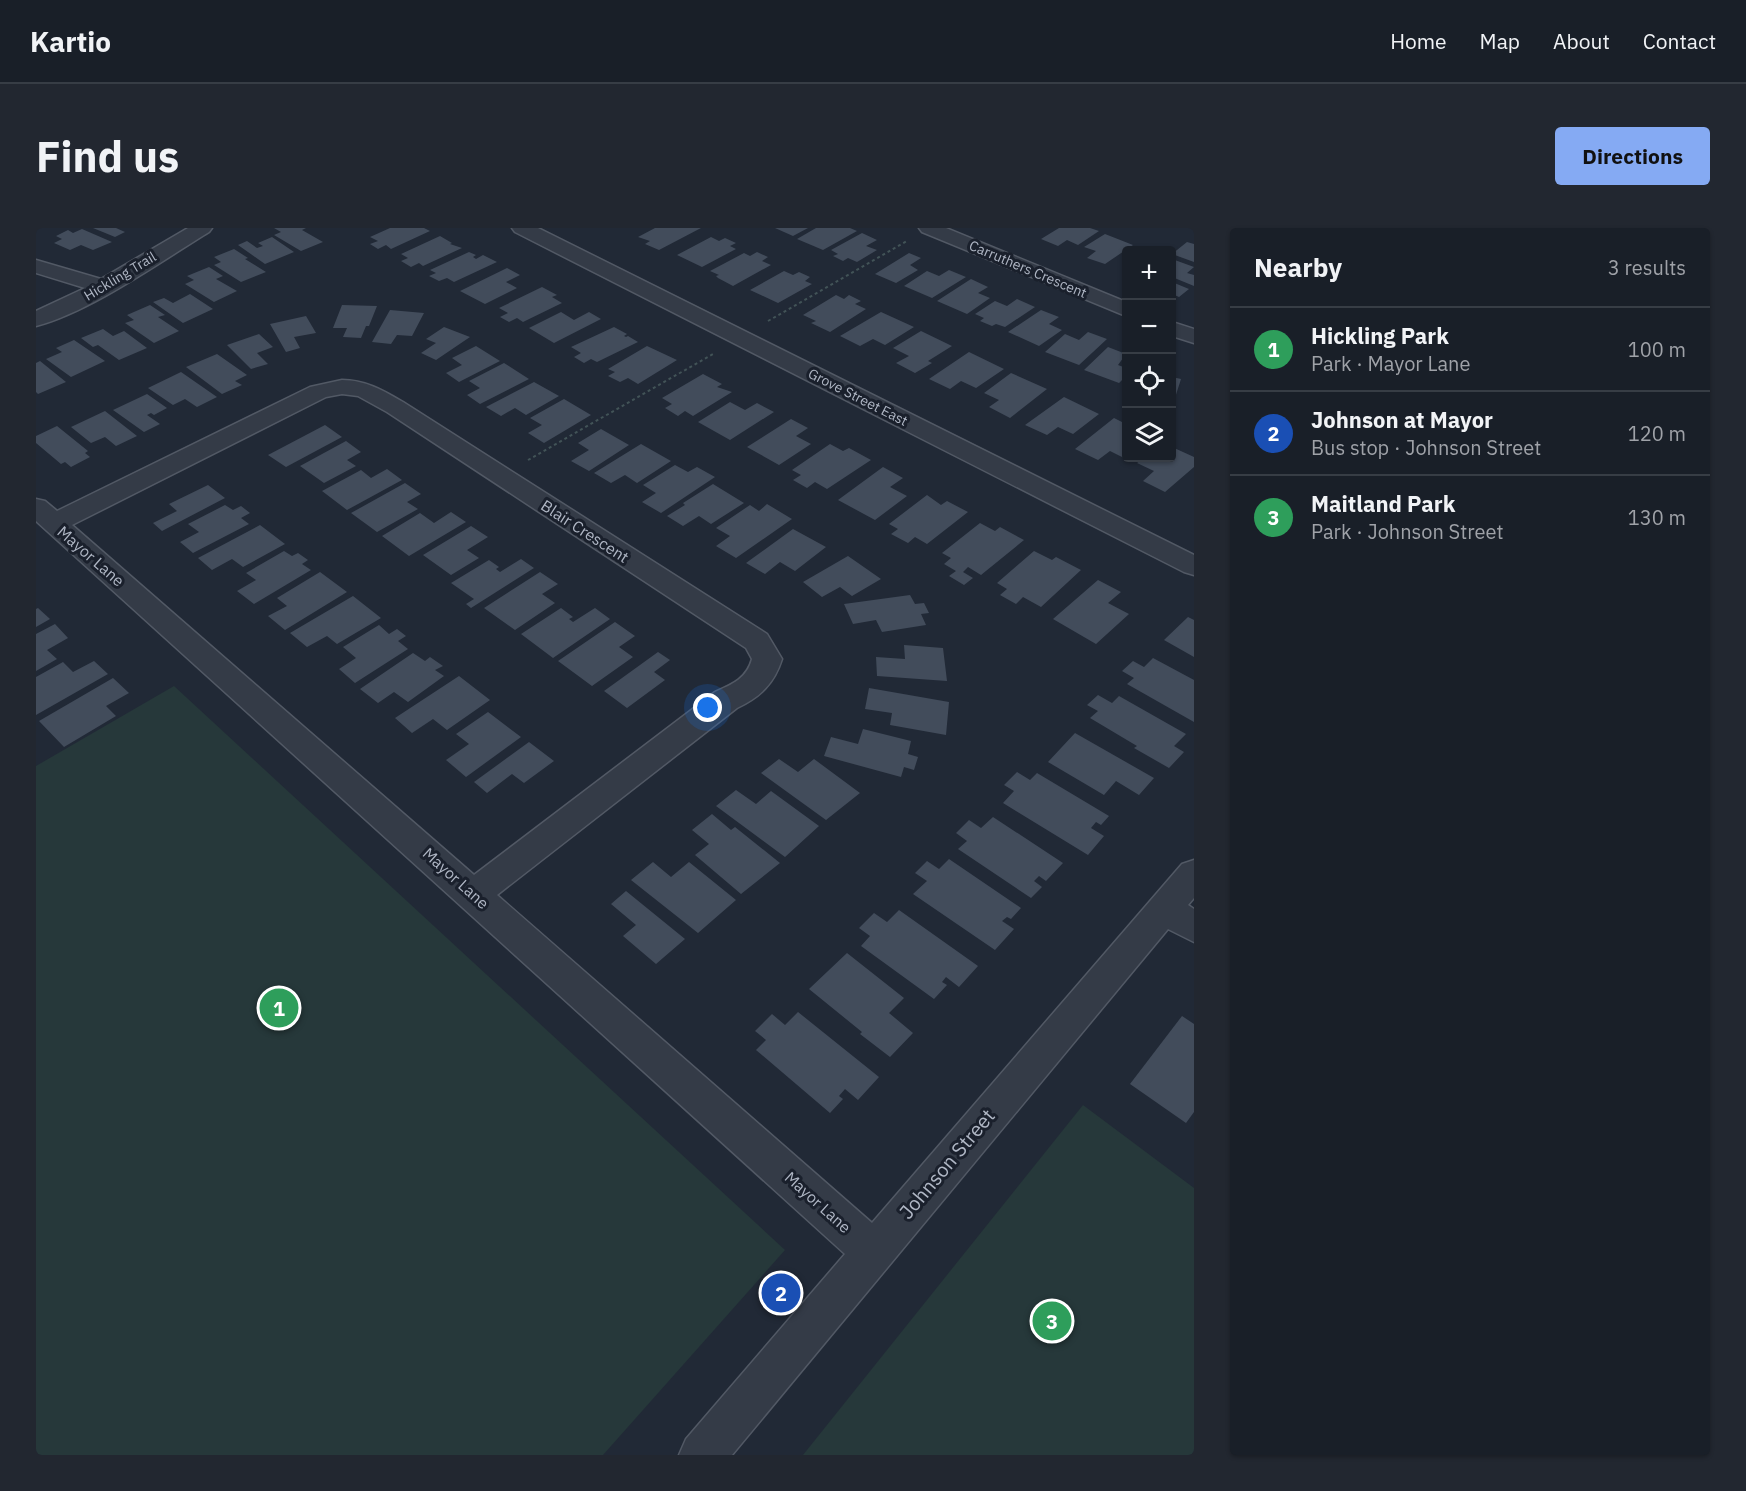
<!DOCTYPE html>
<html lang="en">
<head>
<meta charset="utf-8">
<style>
	body { margin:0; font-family:"IBM Plex Sans",sans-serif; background:#222730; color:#f1f3f6 }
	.controls { position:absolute; right:18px; top:18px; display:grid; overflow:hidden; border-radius:6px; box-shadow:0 2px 4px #0004 }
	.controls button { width:54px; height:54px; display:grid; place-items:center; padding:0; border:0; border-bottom:2px solid #373d45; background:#191f28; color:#f1f3f6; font:30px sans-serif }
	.you { position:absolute; left:672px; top:480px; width:21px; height:21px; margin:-15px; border:4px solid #fff; border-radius:50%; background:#1a73e8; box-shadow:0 0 0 9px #1a73e833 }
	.badge { display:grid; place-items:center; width:39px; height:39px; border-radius:50%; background:#85aaf3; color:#fff; font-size:20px; font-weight:700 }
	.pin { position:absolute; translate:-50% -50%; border:3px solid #fff; box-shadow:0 2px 6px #0006 }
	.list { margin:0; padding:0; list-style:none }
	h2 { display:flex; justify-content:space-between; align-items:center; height:78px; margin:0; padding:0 24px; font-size:26px }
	h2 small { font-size:20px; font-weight:400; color:#9fa2a8 }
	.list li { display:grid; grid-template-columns:39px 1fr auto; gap:18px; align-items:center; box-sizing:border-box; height:84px; padding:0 24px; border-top:2px solid #373d45 }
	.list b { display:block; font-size:22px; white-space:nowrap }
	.list p { margin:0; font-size:20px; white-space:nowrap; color:#9fa2a8 }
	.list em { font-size:20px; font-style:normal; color:#9fa2a8 }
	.icon { flex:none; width:33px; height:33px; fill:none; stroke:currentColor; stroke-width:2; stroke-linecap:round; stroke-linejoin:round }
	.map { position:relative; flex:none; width:1158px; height:1227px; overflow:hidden; border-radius:6px }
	header { display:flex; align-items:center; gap:36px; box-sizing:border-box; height:84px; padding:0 30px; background:#191f28; border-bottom:2px solid #373d45 }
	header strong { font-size:28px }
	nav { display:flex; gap:33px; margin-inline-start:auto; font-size:21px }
	.intro { display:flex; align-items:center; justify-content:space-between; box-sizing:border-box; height:144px; padding:0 36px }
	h1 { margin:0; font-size:42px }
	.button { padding:15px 27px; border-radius:6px; background:#85aaf3; color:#111; font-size:21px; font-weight:700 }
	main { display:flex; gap:36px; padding:0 36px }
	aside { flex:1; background:#191f28; border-radius:6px; box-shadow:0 2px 4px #0004 }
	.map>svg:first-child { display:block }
	.green { fill:#26383a }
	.building { fill:#424c5b }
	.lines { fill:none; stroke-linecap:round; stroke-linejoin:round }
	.minor-casing { stroke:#525965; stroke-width:3 }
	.path { stroke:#425357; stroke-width:2; stroke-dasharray:3 3; stroke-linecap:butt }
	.minor { fill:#343b47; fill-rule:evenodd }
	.labels { text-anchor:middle; stroke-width:6; stroke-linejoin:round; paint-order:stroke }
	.far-street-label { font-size:14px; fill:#afb6c4; stroke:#1a202c }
	.street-label { font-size:16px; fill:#afb6c4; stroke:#1a202c }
	.near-street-label { font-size:20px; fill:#afb6c4; stroke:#1a202c }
</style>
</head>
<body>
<header>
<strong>Kartio</strong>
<nav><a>Home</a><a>Map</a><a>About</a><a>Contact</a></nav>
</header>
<div class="intro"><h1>Find us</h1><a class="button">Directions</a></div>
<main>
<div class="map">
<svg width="1158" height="1227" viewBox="0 0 1158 1227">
	<rect width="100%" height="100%" fill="#212936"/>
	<g class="green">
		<polygon points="138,458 749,1022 567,1227 0,1227 0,538"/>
		<polygon points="1047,877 1158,960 1158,1227 767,1227"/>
	</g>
	<g class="building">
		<polygon points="57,0 80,0 89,4 79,9"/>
		<polygon points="238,0 270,0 266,2 287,14 265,23 238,7 245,4"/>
		<polygon points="354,0 388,0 394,3 355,21 350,17 342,21 334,16 342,13 334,9"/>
		<polygon points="619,0 665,0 623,22 609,16 614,13 602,9"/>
		<polygon points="739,0 772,0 757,8"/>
		<polygon points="780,0 814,0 821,3 787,22 761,11"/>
		<polygon points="1023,0 1054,0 1063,3 1042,17 1031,12 1022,18 1005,11"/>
		<polygon points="46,1 76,14 57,22 45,17 34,22 18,15 26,11 20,8 32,2 37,5"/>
		<polygon points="826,5 841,12 830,18 841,22 821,34 812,30 807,33 797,28 802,26 795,22"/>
		<polygon points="1069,6 1097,17 1069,36 1051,30 1060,23 1048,19"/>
		<polygon points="404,8 416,15 414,16 426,20 387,38 383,35 375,39 365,33 372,30 365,26"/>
		<polygon points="236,9 258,24 229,36 202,17 211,13 221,20 227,18 222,15"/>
		<polygon points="675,9 683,13 689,10 700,15 694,18 700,21 666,39 641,27"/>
		<polygon points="1151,14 1158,16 1158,34 1136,26"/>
		<polygon points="198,21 212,30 209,31 230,44 205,54 178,37 185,34 178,29"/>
		<polygon points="433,24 440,27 437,29 440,31 447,27 461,34 418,54 411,50 403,53 393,48 400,45 394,42"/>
		<polygon points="721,24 732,29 726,33 735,37 697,58 682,50 680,48 683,47 674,43 708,25 714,28"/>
		<polygon points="873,25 885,30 874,37 882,42 860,55 839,46"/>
		<polygon points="1136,31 1158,39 1151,45 1158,47 1158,58 1136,49"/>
		<polygon points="173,39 187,48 180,51 201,63 178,74 149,56 158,52 151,48"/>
		<polygon points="471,40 484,47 470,54 481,60 449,76 424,63"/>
		<polygon points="913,42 930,49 896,70 868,58 891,43 903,48"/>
		<polygon points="748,43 757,47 763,44 774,49 769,53 776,56 742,75 714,62"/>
		<polygon points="935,51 952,59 942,65 954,70 931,86 901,73"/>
		<polygon points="1136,54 1153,61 1143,69 1136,66"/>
		<polygon points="506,59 521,67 516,69 526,75 487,94 481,90 473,94 464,89 472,85 463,80"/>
		<polygon points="154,66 177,81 147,95 117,74 128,70 137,75"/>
		<polygon points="800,67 808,71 813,67 825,73 819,76 830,81 794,104 775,95 780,93 767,87"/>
		<polygon points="981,71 999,79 969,99 960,96 956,98 944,93 948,90 939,86 959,73 971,78"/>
		<polygon points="114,77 129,87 122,89 143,103 118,115 89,95 98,92 91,87"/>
		<polygon points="306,77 341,78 333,98 330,98 325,110 307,109 311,100 297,100"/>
		<polygon points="354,82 388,85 376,108 361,107 355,116 336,114"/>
		<polygon points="1005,82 1023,89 1013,96 1026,102 1003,118 972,104"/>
		<polygon points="525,84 538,92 553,84 565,91 518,115 493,100"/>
		<polygon points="845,84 878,99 849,117 837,111 824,118 804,108"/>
		<polygon points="270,88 280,105 258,109 264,120 250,124 234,96"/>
		<polygon points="408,99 434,109 400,132 385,125 400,115 390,111"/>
		<polygon points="578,99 591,106 588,108 590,109 592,108 602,114 561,134 555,131 548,135 538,129 545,125 535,119"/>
		<polygon points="67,101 77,108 88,103 111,120 83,132 62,117 57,119 45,110"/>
		<polygon points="885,103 916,118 892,133 896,135 879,145 860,135 873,128 857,120"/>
		<polygon points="1052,104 1071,111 1043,137 1009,124 1029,106 1043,112"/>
		<polygon points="223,106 237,119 221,125 232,136 215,141 191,117"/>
		<polygon points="38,112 69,133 35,149 10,131 26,124 20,120"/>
		<polygon points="440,118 464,133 423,154 410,145 426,137 416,130"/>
		<polygon points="611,118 641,132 602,156 592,150 584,154 572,148 579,144 572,141"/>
		<polygon points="1072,119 1090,126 1082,137 1090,140 1090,148 1083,155 1048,142"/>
		<polygon points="933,124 968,141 940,160 925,153 914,161 893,151"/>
		<polygon points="181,126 211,147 199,153 206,157 186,166 150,139"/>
		<polygon points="4,133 30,154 2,166 0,164 0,135"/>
		<polygon points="468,135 493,151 444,176 431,167 444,160 433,153"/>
		<polygon points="145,144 181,169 161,179 149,171 137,177 112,160"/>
		<polygon points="975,145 1011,161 974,190 953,179 963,172 948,165"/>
		<polygon points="667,146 686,156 681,159 696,164 657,188 649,183 642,188 629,180 636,176 626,170"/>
		<polygon points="1136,149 1145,151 1138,173 1136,172"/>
		<polygon points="498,154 523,168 490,187 479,180 465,188 450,179"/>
		<polygon points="111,166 131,180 118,187 115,185 111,187 124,196 108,204 77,182"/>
		<polygon points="1028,169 1063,186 1037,206 1022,199 1011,207 989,197"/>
		<polygon points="528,171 555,187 508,215 492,205 506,197 494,190"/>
		<polygon points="694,174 709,182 721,175 738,184 694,212 662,194"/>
		<polygon points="69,183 101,208 80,218 69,209 55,215 35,199"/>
		<polygon points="1078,190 1090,196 1090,231 1074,223 1062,232 1039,221"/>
		<polygon points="755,191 772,200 760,208 775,216 743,237 711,219"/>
		<polygon points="289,197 306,209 250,239 232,227"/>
		<polygon points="21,198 52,223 49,225 54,229 35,239 29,234 25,236 0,215 0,208"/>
		<polygon points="565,201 593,217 553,243 535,233 553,222 542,215"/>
		<polygon points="310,213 325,224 311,232 320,238 288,255 264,238"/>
		<polygon points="605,216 635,233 601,255 589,247 575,255 558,245"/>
		<polygon points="794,216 807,223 813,220 835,232 791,261 779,254 771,260 757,252 765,247 756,242"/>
		<polygon points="1136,219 1158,229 1158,239 1129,264 1107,253 1118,243 1101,235 1108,230 1136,230"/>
		<polygon points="639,237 652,244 661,239 679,249 625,285 606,274 620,265 607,257"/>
		<polygon points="847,239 867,250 854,259 871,268 839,292 802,272"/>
		<polygon points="351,241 366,252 311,282 286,263 325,242 335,250"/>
		<polygon points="369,255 385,266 371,274 382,281 341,304 315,285"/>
		<polygon points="677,256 708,275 675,296 663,288 647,298 631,288 649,277 647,275"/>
		<polygon points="172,257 189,270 126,303 117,295 141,283 133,276"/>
		<polygon points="891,267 905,277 911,273 932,284 891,316 879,309 872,315 855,306 862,301 853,296"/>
		<polygon points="731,276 756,291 700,330 680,318 694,308 680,300 714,277 723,283"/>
		<polygon points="189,277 197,282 205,278 214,285 205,290 213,296 157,325 144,314 163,304 152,296"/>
		<polygon points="415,284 430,294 373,328 346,308 384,285 398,295"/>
		<polygon points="944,295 959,303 964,299 988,312 945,347 932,339 927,344 937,350 928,357 913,348 920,343 908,336 915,330 906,325"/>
		<polygon points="224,297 249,316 207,339 196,331 176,342 162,330"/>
		<polygon points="435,298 452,309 431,322 443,330 415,347 387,327"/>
		<polygon points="757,301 790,319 759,343 744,334 729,346 710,335"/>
		<polygon points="248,323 256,328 262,325 272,332 266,336 275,342 218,376 201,363 220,352 210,345"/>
		<polygon points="998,323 1016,332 1020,329 1045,342 1005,379 987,369 980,376 964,367 971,361 961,355"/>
		<polygon points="812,328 845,351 816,368 804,359 786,369 767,354"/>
		<polygon points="485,331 498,340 435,380 430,376 438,371 415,355 453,332 463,339 460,341 464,344"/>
		<polygon points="284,344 311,364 249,402 232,388 251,378 241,370"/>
		<polygon points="504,344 522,356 506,366 519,375 479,402 448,380"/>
		<polygon points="1062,352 1085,364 1072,375 1093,386 1060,416 1017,391"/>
		<polygon points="874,367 879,376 888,375 893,385 885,386 890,397 846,404 840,392 817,396 808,376"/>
		<polygon points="317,368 345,390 301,416 291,408 271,419 254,405"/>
		<polygon points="2,380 14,391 0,399 0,381"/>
		<polygon points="525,380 537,389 533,391 537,394 559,380 574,391 517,430 485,406"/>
		<polygon points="1152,389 1158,392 1158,429 1128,412"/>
		<polygon points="579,394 599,408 583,419 597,429 556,458 522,433"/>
		<polygon points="19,396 32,410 11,422 21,431 0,443 0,406"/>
		<polygon points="343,397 353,406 361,401 370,408 362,413 372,421 319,455 303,441 320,430 307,419"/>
		<polygon points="868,417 907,420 911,453 841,448 840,429 869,431"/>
		<polygon points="622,424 634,432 618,444 629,452 591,480 568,463"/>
		<polygon points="377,425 389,433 394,429 407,438 399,442 408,448 372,474 358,464 342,475 324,461"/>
		<polygon points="1117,430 1158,452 1158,494 1091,456 1098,450 1086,443 1097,433 1108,439"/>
		<polygon points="58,433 72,446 0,487 0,449 27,434 37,444"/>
		<polygon points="423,448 454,472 411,502 397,491 376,505 359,490"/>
		<polygon points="77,450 93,465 70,478 80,488 28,519 3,493"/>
		<polygon points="833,460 913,474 910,507 854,497 856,485 829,481"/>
		<polygon points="1062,467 1076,475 1083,468 1150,506 1138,518 1148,524 1133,540 1098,520 1101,518 1054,490 1062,483 1051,477"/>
		<polygon points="452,484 485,509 430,549 410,532 433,516 420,506"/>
		<polygon points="827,501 875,513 872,526 882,529 878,542 868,539 865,549 788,528 795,509 822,516"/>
		<polygon points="1039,505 1118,550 1103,567 1080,553 1068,567 1012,534"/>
		<polygon points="493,514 518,533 488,555 476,546 451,565 438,554"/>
		<polygon points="743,531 762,544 778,531 824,565 790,592 725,545"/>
		<polygon points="981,544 994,552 1001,545 1073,588 1065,597 1060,594 1055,600 1068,608 1052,627 967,575 978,563 968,557"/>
		<polygon points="700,562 720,576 735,563 783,598 749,629 680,578"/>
		<polygon points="676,586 695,602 699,599 744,635 705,666 659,627 673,616 656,602"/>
		<polygon points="957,589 1027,635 1010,653 1003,648 998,653 1006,659 995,670 922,621 931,613 920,605 933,592 945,600"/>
		<polygon points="913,631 985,680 975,691 971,689 966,693 978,701 959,722 877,666 891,653 879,645 891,633 903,641"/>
		<polygon points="617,634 635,649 653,634 700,672 662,705 595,652"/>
		<polygon points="590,663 649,711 620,736 587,708 600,697 575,676"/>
		<polygon points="863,682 942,738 923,759 910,749 906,754 911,757 898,771 825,718 834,708 823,700 838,685 851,694"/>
		<polygon points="811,725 868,770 853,785 877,805 854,829 824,806 826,804 773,761"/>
		<polygon points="762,784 843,849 822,872 809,861 803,868 807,871 794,885 720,822 730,812 719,803 736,786 749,797"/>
		<polygon points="1146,788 1158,796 1158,884 1150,895 1094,856"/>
	</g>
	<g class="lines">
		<g class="minor-casing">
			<g id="minor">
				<path d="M 152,0 L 176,0 L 173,4 C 124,34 54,84 0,98 L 0,83 L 49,60 L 0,45 L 0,32 L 65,51 Z"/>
				<polygon points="476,0 502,0 1158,327 1158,347 1148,344 479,4"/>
				<polygon points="883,0 910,0 1090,74 1090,88 886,4"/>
				<polygon points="1136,94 1158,101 1158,115 1136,108"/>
				<path d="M 306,152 C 330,152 348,163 367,174 L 731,406 L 746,431 C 738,456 724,469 701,480 L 461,667 L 836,995 L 1146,636 L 1158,632 L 1158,670 L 1152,677 L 1158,681 L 1158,714 L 1132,701 L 696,1227 L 643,1227 L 650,1211 L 809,1026 L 0,293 L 0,271 L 9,273 L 21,283 L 274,159 ZM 306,166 L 322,168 L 351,184 L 710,420 L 716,431 C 711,450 697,456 679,464 L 438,647 L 36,297 L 290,169 Z"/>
			</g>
		</g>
		<g class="path">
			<polyline points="732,93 871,13"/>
			<polyline points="492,232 677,126"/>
		</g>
		<use href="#minor" class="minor"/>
	</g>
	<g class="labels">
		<g class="far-street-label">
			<text transform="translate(992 41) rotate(23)" y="5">Carruthers Crescent</text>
			<text transform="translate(84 48) rotate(-31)" y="5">Hickling Trail</text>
			<text transform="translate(822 169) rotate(27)" y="5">Grove Street East</text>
		</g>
		<g class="street-label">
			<text transform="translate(549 303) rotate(33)" y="6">Blair Crescent</text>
			<text transform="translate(55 328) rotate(41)" y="6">Mayor Lane</text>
			<text transform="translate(420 650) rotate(42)" y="6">Mayor Lane</text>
			<text transform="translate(782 974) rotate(42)" y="6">Mayor Lane</text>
		</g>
		<g class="near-street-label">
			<text transform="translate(911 936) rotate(-50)" y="7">Johnson Street</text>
		</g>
	</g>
</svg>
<div class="controls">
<button>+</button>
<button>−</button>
<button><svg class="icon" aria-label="locate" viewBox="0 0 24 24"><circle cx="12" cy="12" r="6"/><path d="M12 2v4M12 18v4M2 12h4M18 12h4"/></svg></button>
<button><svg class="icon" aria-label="layers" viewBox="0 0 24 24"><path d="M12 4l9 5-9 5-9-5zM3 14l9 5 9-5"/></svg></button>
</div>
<div class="you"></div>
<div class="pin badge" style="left:243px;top:780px;background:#2e9e5b">1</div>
<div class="pin badge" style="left:745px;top:1065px;background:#1a4fb4">2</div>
<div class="pin badge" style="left:1016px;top:1093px;background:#2e9e5b">3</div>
</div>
<aside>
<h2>Nearby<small>3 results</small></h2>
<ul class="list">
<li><span class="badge" style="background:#2e9e5b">1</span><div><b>Hickling Park</b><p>Park · Mayor Lane</p></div><em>100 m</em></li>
<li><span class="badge" style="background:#1a4fb4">2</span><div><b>Johnson at Mayor</b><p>Bus stop · Johnson Street</p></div><em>120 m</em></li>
<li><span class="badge" style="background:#2e9e5b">3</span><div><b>Maitland Park</b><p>Park · Johnson Street</p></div><em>130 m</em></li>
</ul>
</aside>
</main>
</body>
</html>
